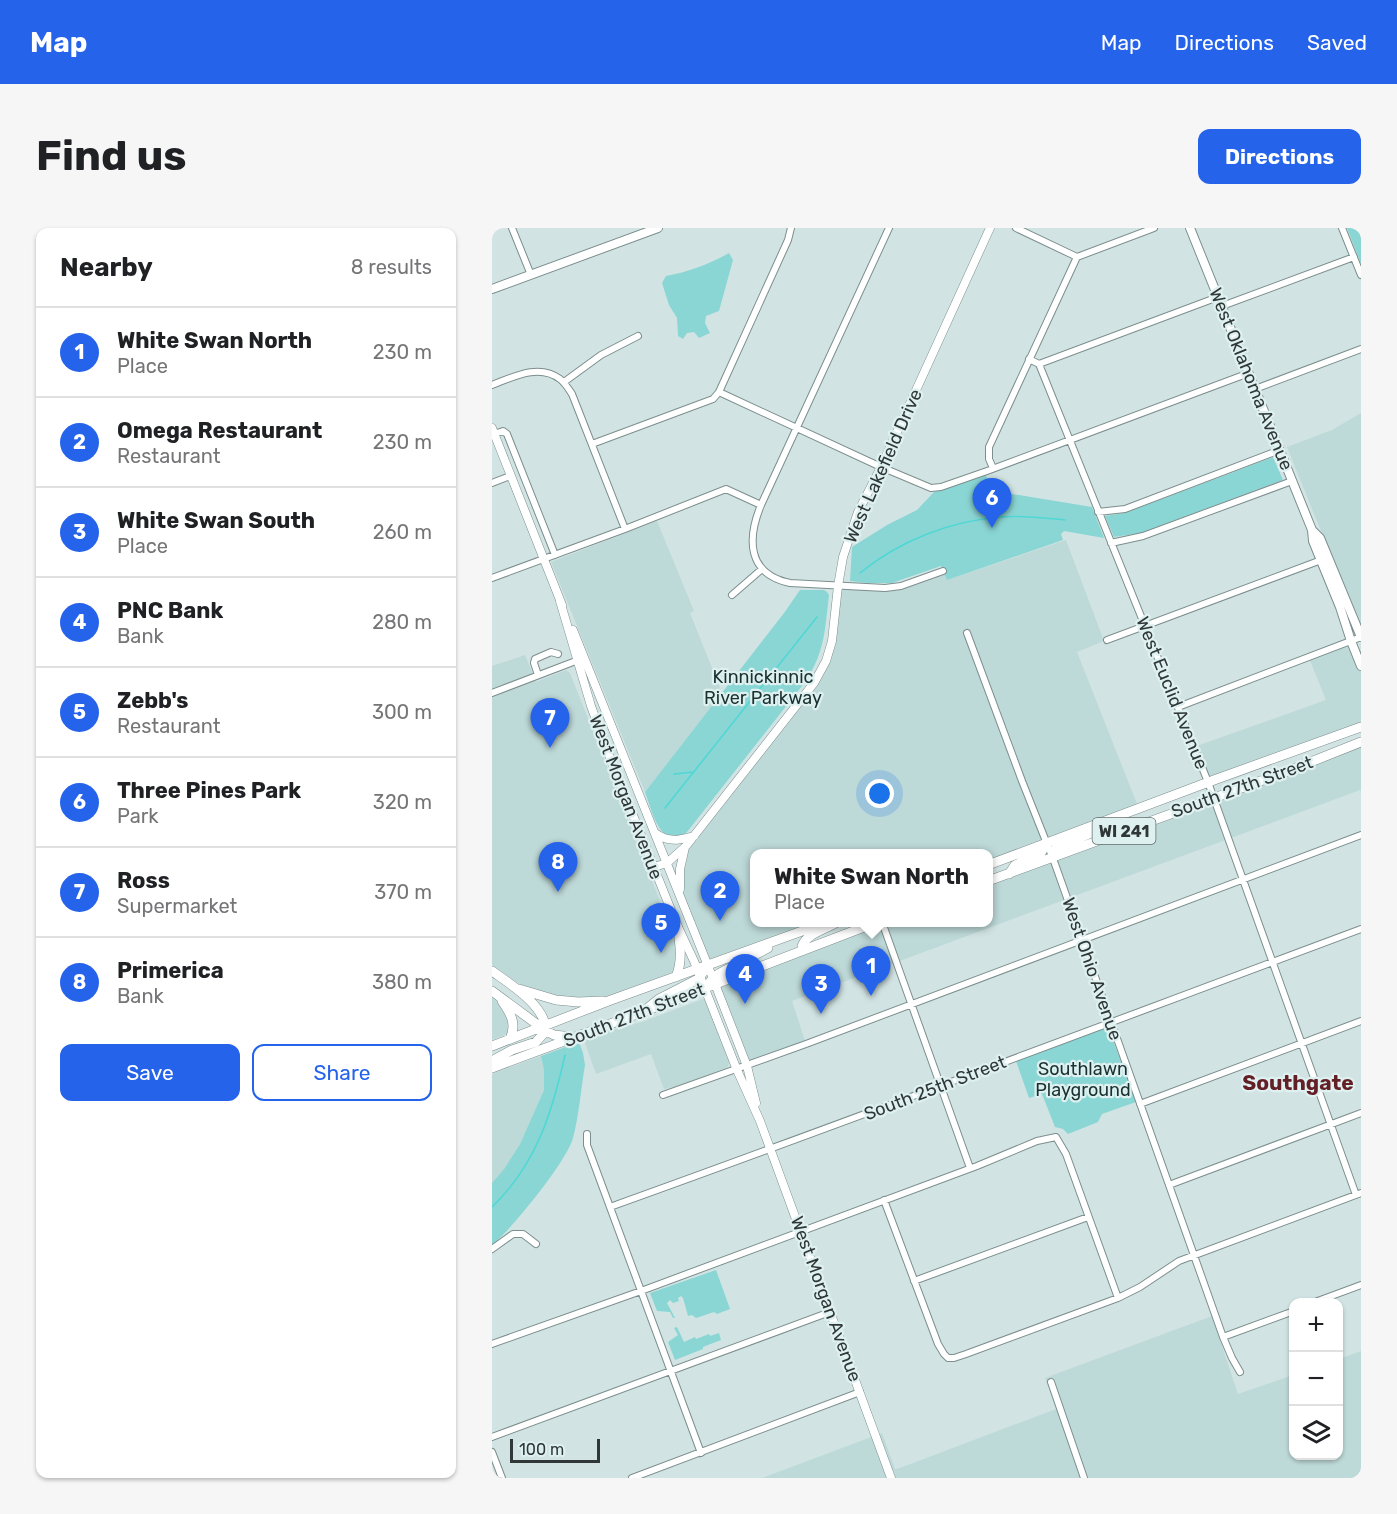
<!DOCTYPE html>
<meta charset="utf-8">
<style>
:root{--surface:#fff;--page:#f6f6f6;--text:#202124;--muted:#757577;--line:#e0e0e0;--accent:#2563eb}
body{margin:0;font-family:Rubik,sans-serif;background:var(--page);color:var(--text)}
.controls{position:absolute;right:18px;bottom:18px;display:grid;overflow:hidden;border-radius:12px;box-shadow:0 2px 4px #0004}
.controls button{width:54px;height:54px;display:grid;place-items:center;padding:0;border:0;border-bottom:2px solid var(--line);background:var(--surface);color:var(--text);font:30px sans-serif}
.scale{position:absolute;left:18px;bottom:15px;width:90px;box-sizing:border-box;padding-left:6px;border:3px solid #303737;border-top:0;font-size:16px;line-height:21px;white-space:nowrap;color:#303737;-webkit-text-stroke:4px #def1f0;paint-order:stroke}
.you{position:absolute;left:388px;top:566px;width:21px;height:21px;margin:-15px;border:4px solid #fff;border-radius:50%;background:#1a73e8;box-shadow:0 0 0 9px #1a73e833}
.badge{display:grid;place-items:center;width:39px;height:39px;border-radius:50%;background:var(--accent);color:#fff;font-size:20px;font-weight:700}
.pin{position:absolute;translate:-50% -50px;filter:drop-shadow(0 2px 3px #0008)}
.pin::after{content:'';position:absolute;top:32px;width:21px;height:18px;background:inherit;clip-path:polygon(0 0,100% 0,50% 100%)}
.popup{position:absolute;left:258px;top:621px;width:243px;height:78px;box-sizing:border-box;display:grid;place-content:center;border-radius:12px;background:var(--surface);filter:drop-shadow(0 2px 4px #0005);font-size:20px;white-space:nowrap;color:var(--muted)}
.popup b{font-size:22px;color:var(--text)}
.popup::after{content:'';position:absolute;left:50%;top:100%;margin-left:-12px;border:12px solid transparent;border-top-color:var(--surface)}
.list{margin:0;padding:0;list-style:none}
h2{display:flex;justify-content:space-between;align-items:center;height:78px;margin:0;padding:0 24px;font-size:26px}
h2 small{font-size:20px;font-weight:400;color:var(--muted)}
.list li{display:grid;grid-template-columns:39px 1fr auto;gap:18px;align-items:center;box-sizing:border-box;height:90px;padding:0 24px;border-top:2px solid var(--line)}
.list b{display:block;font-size:22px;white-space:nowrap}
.list p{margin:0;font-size:20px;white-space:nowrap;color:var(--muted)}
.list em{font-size:20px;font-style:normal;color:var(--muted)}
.actions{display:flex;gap:12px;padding:18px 24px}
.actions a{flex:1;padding:14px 0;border:2px solid var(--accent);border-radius:12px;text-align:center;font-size:21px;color:var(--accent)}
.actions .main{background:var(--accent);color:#fff}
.icon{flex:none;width:33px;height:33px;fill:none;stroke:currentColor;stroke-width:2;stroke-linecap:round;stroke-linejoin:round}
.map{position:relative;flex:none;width:869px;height:1250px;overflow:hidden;border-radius:12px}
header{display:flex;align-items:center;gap:36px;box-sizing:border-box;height:84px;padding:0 30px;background:var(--accent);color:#fff}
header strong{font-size:28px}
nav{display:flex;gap:33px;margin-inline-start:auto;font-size:21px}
.intro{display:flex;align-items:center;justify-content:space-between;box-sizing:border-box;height:144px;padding:0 36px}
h1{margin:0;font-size:42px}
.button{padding:15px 27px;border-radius:12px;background:var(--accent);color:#fff;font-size:21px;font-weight:700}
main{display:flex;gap:36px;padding:0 36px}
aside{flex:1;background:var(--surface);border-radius:12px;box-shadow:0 2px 4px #0004}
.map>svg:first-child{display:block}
.built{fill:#bdd9d8}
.green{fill:#8ad6d4}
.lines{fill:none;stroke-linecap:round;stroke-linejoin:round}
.stream{stroke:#4fd7d5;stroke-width:1.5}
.minor-casing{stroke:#7c8e8d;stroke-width:8}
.tertiary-casing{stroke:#7c8e8d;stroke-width:9}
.secondary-casing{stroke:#7c8e8d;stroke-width:10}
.primary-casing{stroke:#7c8e8d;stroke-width:10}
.minor{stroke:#fff;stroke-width:6}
.tertiary{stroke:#fff;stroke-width:8}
.secondary{stroke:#fff;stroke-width:8}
.primary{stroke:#fff;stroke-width:9}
.labels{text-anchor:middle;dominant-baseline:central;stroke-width:4.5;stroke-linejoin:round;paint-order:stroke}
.shield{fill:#def1f0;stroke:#646f6e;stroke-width:1.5}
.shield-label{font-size:16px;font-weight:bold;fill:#303737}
.street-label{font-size:18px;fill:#303737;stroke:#def1f0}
.park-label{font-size:18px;fill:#1a3131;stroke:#def1f0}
.quarter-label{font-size:21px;font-weight:bold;fill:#641f26;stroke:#def1f0}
</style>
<header>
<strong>Map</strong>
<nav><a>Map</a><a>Directions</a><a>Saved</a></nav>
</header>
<div class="intro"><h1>Find us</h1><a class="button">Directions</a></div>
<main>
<aside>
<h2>Nearby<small>8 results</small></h2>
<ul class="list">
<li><span class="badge">1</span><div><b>White Swan North</b><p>Place</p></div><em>230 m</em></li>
<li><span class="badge">2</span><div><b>Omega Restaurant</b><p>Restaurant</p></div><em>230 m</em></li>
<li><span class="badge">3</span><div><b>White Swan South</b><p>Place</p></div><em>260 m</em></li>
<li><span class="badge">4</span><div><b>PNC Bank</b><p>Bank</p></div><em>280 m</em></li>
<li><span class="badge">5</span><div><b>Zebb's</b><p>Restaurant</p></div><em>300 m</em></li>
<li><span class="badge">6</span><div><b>Three Pines Park</b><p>Park</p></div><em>320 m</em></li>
<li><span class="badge">7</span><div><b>Ross</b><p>Supermarket</p></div><em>370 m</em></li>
<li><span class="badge">8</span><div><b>Primerica</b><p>Bank</p></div><em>380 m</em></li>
</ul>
<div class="actions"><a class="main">Save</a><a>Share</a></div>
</aside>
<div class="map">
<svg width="869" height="1250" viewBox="0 0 869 1250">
<rect width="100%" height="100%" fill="#d1e4e3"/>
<!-- built -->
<path class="built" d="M 869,185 L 869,398 L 848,350 L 795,219 L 840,202 Z
M 165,293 L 202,383 L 198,385 L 230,465 L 153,564 L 59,334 Z
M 574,312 L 612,413 L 585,424 L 647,581 L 496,637 L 496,626 L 262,626 L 262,694 L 335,695 L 216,738 L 189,671 L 190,630 L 334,433 L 346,358 L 393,360 L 451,343 L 455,352 Z
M 859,413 L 869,438 L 869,499 L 716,554 L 702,519 L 834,472 L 817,430 Z
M 33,427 L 44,454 L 74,442 L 78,445 L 183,711 L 185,737 L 181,744 L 122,766 L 110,769 L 97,771 L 62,769 L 33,759 L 23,753 L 0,737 L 0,438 Z
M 869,514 L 869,564 L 868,562 L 300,773 L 314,816 L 255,838 L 223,756 L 385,695 L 496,694 L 496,653 Z
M 0,769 L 11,780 L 16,789 L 17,805 L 0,812 Z
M 211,771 L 214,772 L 237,833 L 236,839 L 190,857 L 172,861 L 159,826 L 104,846 L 92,812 L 118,802 L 150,794 Z
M 49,828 L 52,842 L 52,862 L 28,916 L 12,941 L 0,955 L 0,846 Z
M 720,1088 L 746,1166 L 801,1147 L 802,1228 L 846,1228 L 847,1131 L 869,1123 L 869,1250 L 270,1250 L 390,1205 L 403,1241 L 408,1240 L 564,1181 L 553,1150 Z"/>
<!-- green -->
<path class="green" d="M 855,0 L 869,0 L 869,36 Z
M 237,25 L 241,32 L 227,83 L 214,88 L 213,95 L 218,105 L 207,110 L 202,104 L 195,105 L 191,111 L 186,108 L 185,90 L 177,77 L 170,55 L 174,48 C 196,44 218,36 237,25 Z
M 781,229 L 791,252 L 649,305 L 622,309 L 613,288 L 633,285 Z
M 493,246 L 502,263 L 600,279 L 612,310 L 572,303 L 569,306 L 571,312 L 455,352 L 449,338 L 400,355 L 376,355 L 358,353 L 360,319 L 395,297 L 425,282 L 442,264 Z
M 308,362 L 332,362 L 335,364 L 337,367 C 333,401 333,423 314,453 L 195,604 C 168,624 160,582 153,564 L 292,385 Z
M 616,799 L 644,874 L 610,886 L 606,894 L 576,906 L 571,901 L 563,899 L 550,866 L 537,870 L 524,833 Z
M 87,814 L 91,825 L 93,837 C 89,860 87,888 81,910 C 75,933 19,1002 0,1017 L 0,955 L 12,941 L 28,916 L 52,862 L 52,842 L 49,828 Z
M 224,1042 L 238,1081 L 225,1086 L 222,1084 L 204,1090 L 200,1087 L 196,1088 L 191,1070 L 189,1068 L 186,1070 L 187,1073 L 181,1075 L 178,1072 L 175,1075 L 183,1090 L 181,1090 L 178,1084 L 165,1083 L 158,1065 Z
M 185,1099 L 192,1114 L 203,1109 L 204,1111 L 217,1106 L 218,1108 L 227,1105 L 229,1112 L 211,1119 L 211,1121 L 183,1132 L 176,1114 L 186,1107 L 182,1100 Z"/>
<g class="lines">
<!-- stream -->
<path class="stream" d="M 368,345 C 407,313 458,293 508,289 C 530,287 552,290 573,292
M 182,546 L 202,544
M 173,580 L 325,389
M 0,979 C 44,937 60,885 73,827"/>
<!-- minor casing -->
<g class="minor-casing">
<path id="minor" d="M 20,0 L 39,47
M 397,0 L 269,277 C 255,311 255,346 298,355 L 393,360 L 409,358 L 451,343
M 524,0 L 585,29 L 662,0
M 850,0 L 869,47
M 730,78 L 862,29
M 537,131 L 547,136 L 726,69
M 547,136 L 716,554 L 864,967
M 72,154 L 109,127 L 146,108
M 0,157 C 21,149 47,135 68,151 C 73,155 76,160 80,166 L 133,301
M 763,161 L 869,121
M 227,164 L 389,239 L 439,260 L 449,259 L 495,243 L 757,145
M 2,206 L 11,203 L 15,206 L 63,327
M 100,216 L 221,171 L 227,164 L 296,12 L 299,0
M 501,240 L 497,231 L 497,219 L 585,29
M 0,255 L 18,248
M 606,284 L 633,281 L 788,222
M 619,315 L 651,308 L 800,253
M 0,350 L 133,301 L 234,261 L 269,277
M 240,367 L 270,341
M 475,405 L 530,553 L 563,636 L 731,1109 L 740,1130 L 748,1144
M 615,412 L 832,331
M 46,447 L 42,435 L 43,431 L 59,424 L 66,426
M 0,465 L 89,431
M 686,479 L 869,409
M 390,694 L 478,940
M 171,867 L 314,816 L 869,607
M 648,876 L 869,793
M 95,906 L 95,917 L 209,1225
M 677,957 L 869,885
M 392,972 L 446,1116 L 452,1126 L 456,1130 L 462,1130 L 474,1126 L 626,1070 L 648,1059 L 687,1033 L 869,965
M 118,979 C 369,889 619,794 869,701
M 0,1021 L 21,1006 L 31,1006 L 44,1016
M 422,1053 L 596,989
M 823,1074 L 869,1057
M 731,1109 L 802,1083
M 0,1116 L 149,1063 L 485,938 L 545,913 L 564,909 L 574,926 L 626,1070
M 559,1154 L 592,1250
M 0,1209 L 338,1084
M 0,1224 L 10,1250
M 140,1250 L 368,1164"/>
</g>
<!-- tertiary casing -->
<g class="tertiary-casing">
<path id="tertiary" d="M 0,200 L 70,377
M 68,373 L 99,478 L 118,530 L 185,697 L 202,733 L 245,842 L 268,893 L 399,1250
M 81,402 L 216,738 L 255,838 L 264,875
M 163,605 C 177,615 187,612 202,608
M 162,639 L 175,635 L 194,618 L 322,455 L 334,433 L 340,413 L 346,358 L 351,329 L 366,284 L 389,239 L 498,0
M 188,661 L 188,641 L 193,619"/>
</g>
<!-- secondary casing -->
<g class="secondary-casing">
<path id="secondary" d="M 698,0 L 820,302 L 821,313 L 848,379 L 859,413 L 869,438
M 0,61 L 166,0
M 820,302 L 828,310 L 869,409"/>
</g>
<!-- primary casing -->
<g class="primary-casing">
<path id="primary" d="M 560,629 L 562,622 L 565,620 L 597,606 L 601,602
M 496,637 L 722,552 L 869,499
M 517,646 L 523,637 L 549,625 L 554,616
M 496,653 L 801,541 L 869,514
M 311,722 L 310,718 C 315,705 333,702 345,694
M 0,743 C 18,756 54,778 54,803 L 44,814 L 20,822 L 0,833
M 184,749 C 191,733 188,714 185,697
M 215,758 L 221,750 L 228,745 L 276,720
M 27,761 L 64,772 L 86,774 L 111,773
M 0,763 L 54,803 L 62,807 L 80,809
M 10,773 C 19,786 25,796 18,811
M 157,779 L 167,771 L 206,751 L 216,738
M 0,818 L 119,772 L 335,694
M 0,840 L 169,777 L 385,694"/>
</g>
<!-- minor -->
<use href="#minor" class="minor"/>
<!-- tertiary -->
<use href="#tertiary" class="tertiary"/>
<!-- secondary -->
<use href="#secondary" class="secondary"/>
<!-- primary -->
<use href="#primary" class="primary"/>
</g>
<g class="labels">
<!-- shield labels -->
<rect class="shield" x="600.5" y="590" width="63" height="26" rx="4.5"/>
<g class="shield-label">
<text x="632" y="603">WI 241</text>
</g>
<!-- street labels -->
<g class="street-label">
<text transform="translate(759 151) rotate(68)">West Oklahoma Avenue</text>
<text transform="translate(391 238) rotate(-66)">West Lakefield Drive</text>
<text transform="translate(680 465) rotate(68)">West Euclid Avenue</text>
<text transform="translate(750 559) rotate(-20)">South 27th Street</text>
<text transform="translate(134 569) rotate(69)">West Morgan Avenue</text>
<text transform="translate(600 741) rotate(71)">West Ohio Avenue</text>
<text transform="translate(142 787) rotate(-21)">South 27th Street</text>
<text transform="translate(443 860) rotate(-21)">South 25th Street</text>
<text transform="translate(334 1071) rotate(70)">West Morgan Avenue</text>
</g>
<!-- park labels -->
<g class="park-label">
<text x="271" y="449">Kinnickinnic<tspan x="271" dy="21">River Parkway</tspan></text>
<text x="591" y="841">Southlawn<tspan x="591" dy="21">Playground</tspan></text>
</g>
<!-- quarter labels -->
<g class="quarter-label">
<text x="806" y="854">Southgate</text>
</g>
</g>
</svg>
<div class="controls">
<button>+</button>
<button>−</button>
<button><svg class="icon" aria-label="layers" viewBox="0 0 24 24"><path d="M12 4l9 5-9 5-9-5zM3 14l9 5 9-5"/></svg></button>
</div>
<div class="scale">100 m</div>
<div class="you"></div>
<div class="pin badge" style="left:379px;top:768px">1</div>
<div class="popup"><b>White Swan North</b>Place</div>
<div class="pin badge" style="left:228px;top:693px">2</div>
<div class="pin badge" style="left:329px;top:786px">3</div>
<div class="pin badge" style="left:253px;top:776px">4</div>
<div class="pin badge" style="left:169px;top:725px">5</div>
<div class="pin badge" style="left:500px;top:300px">6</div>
<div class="pin badge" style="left:58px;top:520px">7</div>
<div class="pin badge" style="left:66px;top:664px">8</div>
</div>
</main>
